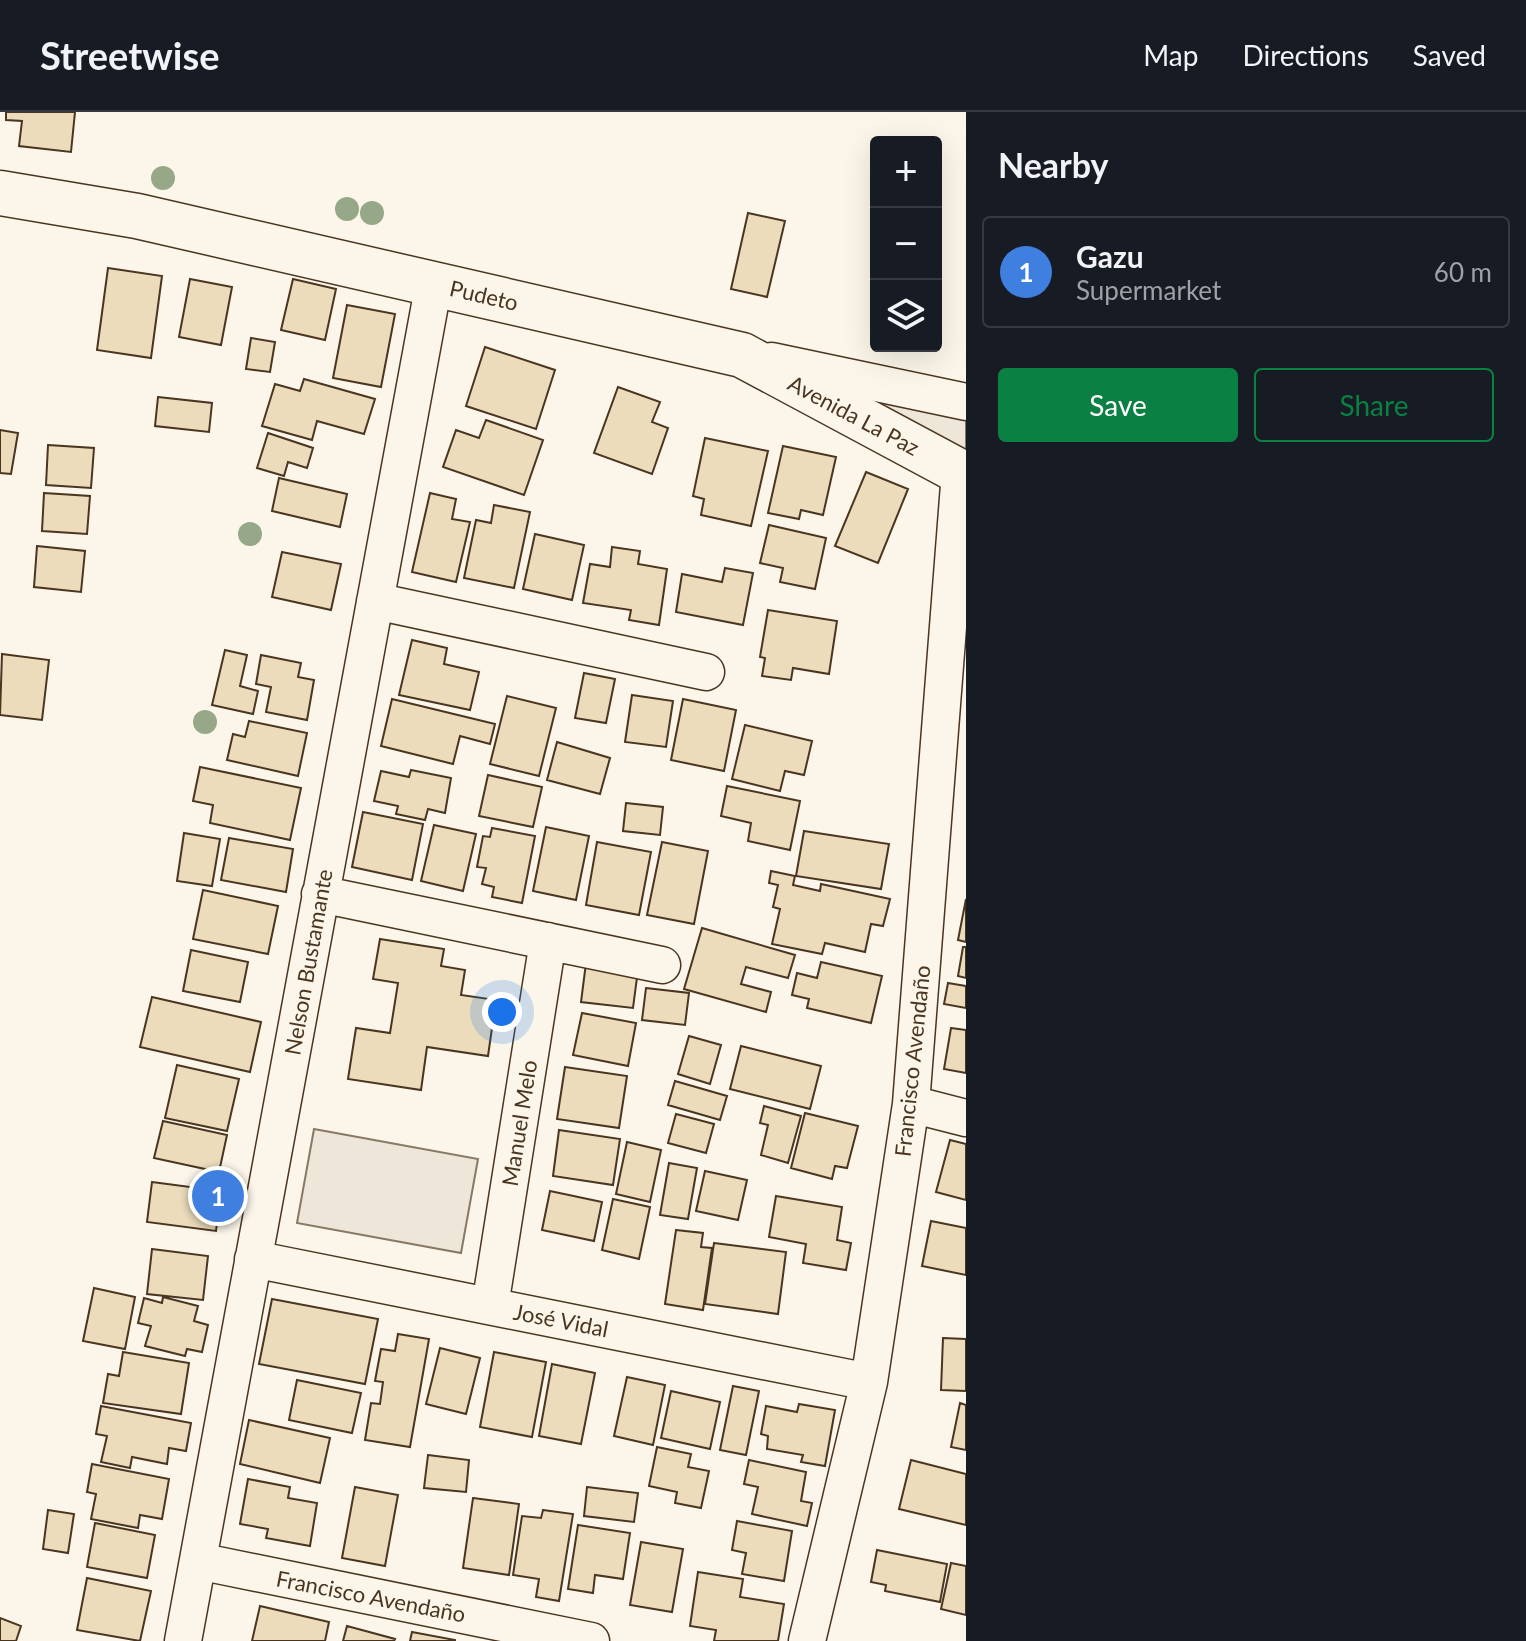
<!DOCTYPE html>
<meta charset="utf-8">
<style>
:root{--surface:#171b24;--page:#242831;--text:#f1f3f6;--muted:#9ea1a6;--line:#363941;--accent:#0b8043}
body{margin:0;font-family:Lato,sans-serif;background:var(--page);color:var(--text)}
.controls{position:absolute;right:24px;top:24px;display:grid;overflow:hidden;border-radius:8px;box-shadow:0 8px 32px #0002}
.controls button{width:72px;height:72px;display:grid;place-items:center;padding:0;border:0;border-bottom:2px solid var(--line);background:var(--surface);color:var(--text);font:40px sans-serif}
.you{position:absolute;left:502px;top:900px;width:28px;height:28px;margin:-20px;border:6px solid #fff;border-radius:50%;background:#1a73e8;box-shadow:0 0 0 12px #1a73e833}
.badge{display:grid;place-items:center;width:52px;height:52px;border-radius:50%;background:var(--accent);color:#fff;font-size:26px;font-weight:700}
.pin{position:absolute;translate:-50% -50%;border:4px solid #fff;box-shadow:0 2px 8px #0006}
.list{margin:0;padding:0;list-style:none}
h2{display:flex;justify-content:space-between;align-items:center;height:104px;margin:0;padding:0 32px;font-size:34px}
h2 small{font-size:26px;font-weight:400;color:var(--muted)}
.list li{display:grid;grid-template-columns:52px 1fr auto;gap:24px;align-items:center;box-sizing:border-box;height:112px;margin:0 16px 16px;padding:0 16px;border:2px solid var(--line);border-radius:8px}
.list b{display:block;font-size:30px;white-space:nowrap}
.list p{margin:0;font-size:26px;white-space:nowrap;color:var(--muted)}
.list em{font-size:26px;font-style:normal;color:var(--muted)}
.actions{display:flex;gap:16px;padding:24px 32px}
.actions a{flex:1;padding:18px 0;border:2px solid var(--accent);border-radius:8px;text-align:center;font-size:28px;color:var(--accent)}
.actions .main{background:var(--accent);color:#fff}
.icon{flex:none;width:44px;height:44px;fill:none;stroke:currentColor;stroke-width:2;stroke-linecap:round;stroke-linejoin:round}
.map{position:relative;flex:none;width:966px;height:1529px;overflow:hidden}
header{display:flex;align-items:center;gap:48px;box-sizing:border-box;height:112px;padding:0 40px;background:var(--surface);border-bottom:2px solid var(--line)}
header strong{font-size:38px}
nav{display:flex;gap:44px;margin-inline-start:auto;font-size:28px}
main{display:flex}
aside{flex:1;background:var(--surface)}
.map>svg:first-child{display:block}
.green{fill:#ede6d9;stroke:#887966;stroke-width:2}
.building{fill:#ecdcbc;stroke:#4a3520;stroke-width:2}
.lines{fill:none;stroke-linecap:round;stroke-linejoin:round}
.minor-casing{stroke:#4a3520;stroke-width:39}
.tertiary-casing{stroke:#4a3520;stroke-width:47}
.minor{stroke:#fbf6e9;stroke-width:36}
.tertiary{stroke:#fbf6e9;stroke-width:44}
.tree{fill:#96a887}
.labels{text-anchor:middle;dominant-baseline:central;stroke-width:6;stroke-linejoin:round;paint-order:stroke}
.street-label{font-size:22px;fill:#4a3520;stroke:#fbf6e9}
</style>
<header>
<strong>Streetwise</strong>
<nav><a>Map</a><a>Directions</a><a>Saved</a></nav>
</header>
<main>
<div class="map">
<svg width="966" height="1529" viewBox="0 0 966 1529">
<rect width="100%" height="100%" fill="#fbf6e9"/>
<!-- green -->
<path class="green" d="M 805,266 L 966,299 L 966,354 Z
M 314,1017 L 478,1047 L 461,1141 L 297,1111 Z"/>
<!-- building -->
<path class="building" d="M 6,0 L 75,0 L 71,40 L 19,34 L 22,9 L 6,8 Z
M 748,101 L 785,109 L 767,185 L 731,177 Z
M 108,156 L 162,164 L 151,246 L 97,238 Z
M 190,167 L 232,175 L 221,233 L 179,225 Z
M 293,167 L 336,177 L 325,228 L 281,218 Z
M 347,193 L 395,202 L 381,275 L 333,266 Z
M 251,226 L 275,230 L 270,260 L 246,257 Z
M 485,235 L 555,258 L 536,317 L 466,294 Z
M 304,267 L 375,287 L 364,322 L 317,309 L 312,328 L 262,314 L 275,272 L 300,279 Z
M 618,275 L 660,290 L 652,310 L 668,316 L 652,362 L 594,341 Z
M 158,285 L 212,291 L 209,320 L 155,314 Z
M 486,308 L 543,328 L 524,383 L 443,355 L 456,318 L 479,326 Z
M 0,318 L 18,321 L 11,362 L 0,361 Z
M 268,321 L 313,336 L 307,356 L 288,350 L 284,364 L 257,356 Z
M 705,326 L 768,339 L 751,414 L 701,403 L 704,387 L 693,384 Z
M 48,333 L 94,336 L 91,376 L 46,373 Z
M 783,334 L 836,345 L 823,403 L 801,398 L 799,407 L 768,401 Z
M 866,360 L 908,377 L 878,451 L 835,434 Z
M 279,366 L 347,382 L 340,415 L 272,399 Z
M 44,381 L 90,384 L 87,422 L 42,419 Z
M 430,381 L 456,387 L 452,407 L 470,410 L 456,470 L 412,460 Z
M 494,393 L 530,400 L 514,476 L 464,466 L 476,408 L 491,411 Z
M 769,413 L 826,426 L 815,477 L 780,470 L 783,456 L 760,451 Z
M 535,422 L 584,433 L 572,488 L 523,477 Z
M 37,434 L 85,439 L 81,480 L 34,475 Z
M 612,435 L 640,439 L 638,452 L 667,457 L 659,513 L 629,508 L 631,498 L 583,491 L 590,452 L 610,455 Z
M 282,440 L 341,452 L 331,498 L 272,485 Z
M 725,456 L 753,461 L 743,513 L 676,500 L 682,462 L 722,470 Z
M 768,498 L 837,509 L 829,562 L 793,556 L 791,568 L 762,564 L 765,546 L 760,545 Z
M 412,528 L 447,536 L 444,552 L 479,560 L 470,598 L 399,583 Z
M 225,538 L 247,543 L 240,574 L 258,579 L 253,602 L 212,593 Z
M 2,542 L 49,548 L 42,608 L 0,603 Z
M 261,543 L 301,551 L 298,565 L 314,568 L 307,608 L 266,600 L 271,575 L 256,572 Z
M 584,561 L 615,567 L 606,611 L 575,606 Z
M 632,583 L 673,589 L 666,635 L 625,630 Z
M 507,584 L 556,596 L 539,664 L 490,652 Z
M 392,587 L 495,612 L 490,632 L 460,624 L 453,652 L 381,634 Z
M 683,587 L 736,598 L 724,659 L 671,648 Z
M 249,609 L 307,621 L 298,664 L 227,648 L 233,622 L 245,625 Z
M 745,613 L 812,629 L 804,663 L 785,659 L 780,679 L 732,667 Z
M 557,630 L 610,646 L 600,682 L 547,668 Z
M 200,655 L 301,676 L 290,728 L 210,711 L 213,693 L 193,689 Z
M 411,658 L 451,666 L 445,701 L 428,697 L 425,708 L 396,702 L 398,694 L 374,689 L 381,659 L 409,665 Z
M 488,663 L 542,675 L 533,715 L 479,704 Z
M 727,674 L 800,689 L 790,738 L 748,729 L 751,711 L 721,704 Z
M 626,691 L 663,695 L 660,723 L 623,719 Z
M 363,700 L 423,712 L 412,768 L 352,755 Z
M 434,713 L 476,722 L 463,779 L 421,769 Z
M 546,715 L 589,724 L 576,788 L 533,779 Z
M 492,716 L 535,724 L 522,791 L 492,785 L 494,775 L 482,772 L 486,756 L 477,755 L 483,724 L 490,725 Z
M 804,719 L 889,732 L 881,777 L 796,764 Z
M 184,721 L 220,727 L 212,774 L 177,769 Z
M 229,726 L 293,737 L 286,780 L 221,768 Z
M 597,730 L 651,740 L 639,803 L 586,793 Z
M 662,730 L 708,739 L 694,812 L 647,803 Z
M 771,759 L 795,764 L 793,773 L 820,779 L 821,772 L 890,787 L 883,814 L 871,812 L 865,840 L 825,831 L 822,842 L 772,832 L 780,797 L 773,795 L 778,773 L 769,771 Z
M 203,778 L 278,794 L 268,842 L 193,827 Z
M 966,787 L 966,830 L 958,828 Z
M 702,816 L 795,843 L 788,866 L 746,855 L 741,872 L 771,880 L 766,900 L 684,877 Z
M 380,827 L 444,837 L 441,854 L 465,858 L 461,883 L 496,888 L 488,944 L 427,935 L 421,978 L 348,967 L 356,916 L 390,921 L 398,871 L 373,867 Z
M 963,835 L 966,835 L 966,866 L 958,864 Z
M 191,838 L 248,850 L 240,890 L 183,879 Z
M 821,850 L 882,864 L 871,911 L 807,896 L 809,887 L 792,883 L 797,861 L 817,866 Z
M 586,851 L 638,858 L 633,896 L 581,890 Z
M 948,871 L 966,874 L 966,896 L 944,892 Z
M 646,876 L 689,881 L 685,913 L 642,908 Z
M 152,885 L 261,910 L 250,960 L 140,935 Z
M 582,901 L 636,911 L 628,954 L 573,943 Z
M 951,916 L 966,918 L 966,961 L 944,957 Z
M 689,924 L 721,933 L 710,972 L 678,962 Z
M 741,934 L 821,954 L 810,997 L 730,977 Z
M 177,953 L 239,967 L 227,1019 L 165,1006 Z
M 565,955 L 627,964 L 619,1016 L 557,1007 Z
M 675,969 L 727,984 L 720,1008 L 668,993 Z
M 764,994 L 801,1004 L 788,1051 L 761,1043 L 768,1013 L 760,1011 Z
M 805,1001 L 858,1014 L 847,1056 L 835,1054 L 832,1067 L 791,1056 Z
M 676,1002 L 714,1012 L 706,1041 L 668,1031 Z
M 163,1009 L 227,1023 L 219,1060 L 154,1046 Z
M 559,1018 L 620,1027 L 613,1073 L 553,1064 Z
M 950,1028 L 966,1032 L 966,1088 L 936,1080 Z
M 627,1030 L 661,1038 L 650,1090 L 616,1082 Z
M 669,1051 L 697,1056 L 688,1107 L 660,1103 Z
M 705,1059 L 747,1068 L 738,1108 L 696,1099 Z
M 152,1070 L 221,1079 L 216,1119 L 147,1110 Z
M 550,1079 L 602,1090 L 594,1129 L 542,1118 Z
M 776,1084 L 842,1095 L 837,1128 L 851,1131 L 846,1158 L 803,1151 L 806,1132 L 769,1125 Z
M 613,1087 L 650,1095 L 639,1147 L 602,1138 Z
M 931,1109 L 966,1116 L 966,1163 L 922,1154 Z
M 676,1118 L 703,1121 L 701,1135 L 712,1136 L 703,1198 L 665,1192 Z
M 714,1131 L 786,1140 L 778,1202 L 705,1192 Z
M 152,1137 L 208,1144 L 203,1188 L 147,1182 Z
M 94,1176 L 135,1185 L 125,1237 L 83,1229 Z
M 163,1185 L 198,1194 L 194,1209 L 208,1213 L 202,1240 L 187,1237 L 185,1244 L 145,1234 L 151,1214 L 138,1211 L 144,1186 L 162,1191 Z
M 272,1187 L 378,1207 L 365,1272 L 259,1252 Z
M 398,1222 L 429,1227 L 410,1335 L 365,1328 L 371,1291 L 380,1292 L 383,1270 L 375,1269 L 381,1237 L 395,1239 Z
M 943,1226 L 966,1227 L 966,1279 L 941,1278 Z
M 440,1236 L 480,1246 L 466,1302 L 426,1292 Z
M 123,1240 L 189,1251 L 181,1302 L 103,1291 L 108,1262 L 119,1264 Z
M 494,1240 L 546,1250 L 532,1325 L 480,1315 Z
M 552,1252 L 595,1261 L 581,1332 L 539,1324 Z
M 627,1265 L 665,1273 L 653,1333 L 614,1324 Z
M 297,1268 L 361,1281 L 352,1321 L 289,1308 Z
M 733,1274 L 759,1279 L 746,1343 L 720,1338 Z
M 671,1279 L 720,1290 L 710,1337 L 661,1326 Z
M 960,1291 L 966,1293 L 966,1338 L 951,1335 Z
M 799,1292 L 835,1298 L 825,1354 L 801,1350 L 803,1343 L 767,1337 L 768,1324 L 761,1322 L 766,1294 L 797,1300 Z
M 101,1294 L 191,1311 L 186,1339 L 169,1336 L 167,1352 L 132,1345 L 130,1356 L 101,1350 L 107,1324 L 96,1322 Z
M 249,1308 L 330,1326 L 320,1371 L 240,1352 Z
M 657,1335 L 691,1342 L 688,1355 L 709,1359 L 701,1396 L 675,1391 L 677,1380 L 649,1374 Z
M 428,1343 L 469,1348 L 466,1380 L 424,1376 Z
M 749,1348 L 806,1360 L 801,1389 L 812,1391 L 807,1414 L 752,1402 L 758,1375 L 744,1372 Z
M 911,1348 L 966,1362 L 966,1413 L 899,1397 Z
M 92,1352 L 169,1367 L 162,1407 L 140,1403 L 138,1416 L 91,1407 L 96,1382 L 87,1380 Z
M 248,1367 L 290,1375 L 288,1386 L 317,1391 L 310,1434 L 266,1426 L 268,1417 L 240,1412 Z
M 355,1375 L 398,1383 L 385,1454 L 342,1446 Z
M 587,1375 L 638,1381 L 634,1410 L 584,1404 Z
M 473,1386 L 519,1392 L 509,1463 L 463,1456 Z
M 48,1398 L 74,1402 L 68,1441 L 43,1437 Z
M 543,1398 L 573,1402 L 559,1489 L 536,1485 L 539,1467 L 513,1463 L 522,1404 L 541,1406 Z
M 737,1409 L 792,1419 L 784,1469 L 742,1462 L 746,1441 L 732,1438 Z
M 95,1411 L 155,1423 L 147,1466 L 87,1455 Z
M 578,1413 L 630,1421 L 623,1467 L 595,1463 L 593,1481 L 568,1477 Z
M 641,1430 L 683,1437 L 672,1500 L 630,1493 Z
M 877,1438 L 947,1452 L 940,1490 L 885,1479 L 886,1473 L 871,1470 Z
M 951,1451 L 966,1454 L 966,1503 L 941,1497 Z
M 698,1460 L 743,1467 L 740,1485 L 784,1492 L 778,1529 L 714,1529 L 716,1518 L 690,1514 Z
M 87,1466 L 151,1479 L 140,1529 L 77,1518 Z
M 260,1494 L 329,1510 L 325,1529 L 252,1529 Z
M 0,1506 L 21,1514 L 16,1529 L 0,1529 Z
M 347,1514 L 395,1527 L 394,1529 L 343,1529 Z
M 412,1520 L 455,1528 L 455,1529 L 410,1529 Z"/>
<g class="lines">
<!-- minor casing -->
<g class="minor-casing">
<path id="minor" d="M 772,249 L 966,290
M 375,489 L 706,560
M 320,782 L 662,853
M 911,992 L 966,1006
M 253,1147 L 869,1270
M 490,1194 L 548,829
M 198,1449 L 591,1529
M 183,1529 L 434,171
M 807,1529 L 869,1270 L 911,992 L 960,360"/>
</g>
<!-- tertiary casing -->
<g class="tertiary-casing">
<path id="tertiary" d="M 0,81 L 137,104 L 742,243 L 966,363"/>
</g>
<!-- minor -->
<use href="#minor" class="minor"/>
<!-- tertiary -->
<use href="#tertiary" class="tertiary"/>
</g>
<!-- trees -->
<g class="tree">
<circle cx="163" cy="66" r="12"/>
<circle cx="347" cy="97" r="12"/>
<circle cx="372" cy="101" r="12"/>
<circle cx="250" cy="422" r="12"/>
<circle cx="205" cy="610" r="12"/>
</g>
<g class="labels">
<!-- street labels -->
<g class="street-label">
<text transform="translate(484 183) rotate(13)">Pudeto</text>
<text transform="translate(854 303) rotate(28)">Avenida La Paz</text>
<text transform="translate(308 850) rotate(-80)">Nelson Bustamante</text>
<text transform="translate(912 949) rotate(-84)">Francisco Avendaño</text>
<text transform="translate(519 1011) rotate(-81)">Manuel Melo</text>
<text transform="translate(561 1208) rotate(11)">José Vidal</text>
<text transform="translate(371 1484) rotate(11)">Francisco Avendaño</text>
</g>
</g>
</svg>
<div class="controls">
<button>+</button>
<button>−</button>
<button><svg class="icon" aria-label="layers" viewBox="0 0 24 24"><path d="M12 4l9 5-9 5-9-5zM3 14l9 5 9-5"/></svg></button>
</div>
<div class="you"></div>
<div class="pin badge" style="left:218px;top:1084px;background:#3f7fe0">1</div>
</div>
<aside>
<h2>Nearby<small></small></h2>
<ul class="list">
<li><span class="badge" style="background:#3f7fe0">1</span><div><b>Gazu</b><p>Supermarket</p></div><em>60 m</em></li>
</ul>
<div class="actions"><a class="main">Save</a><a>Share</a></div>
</aside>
</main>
